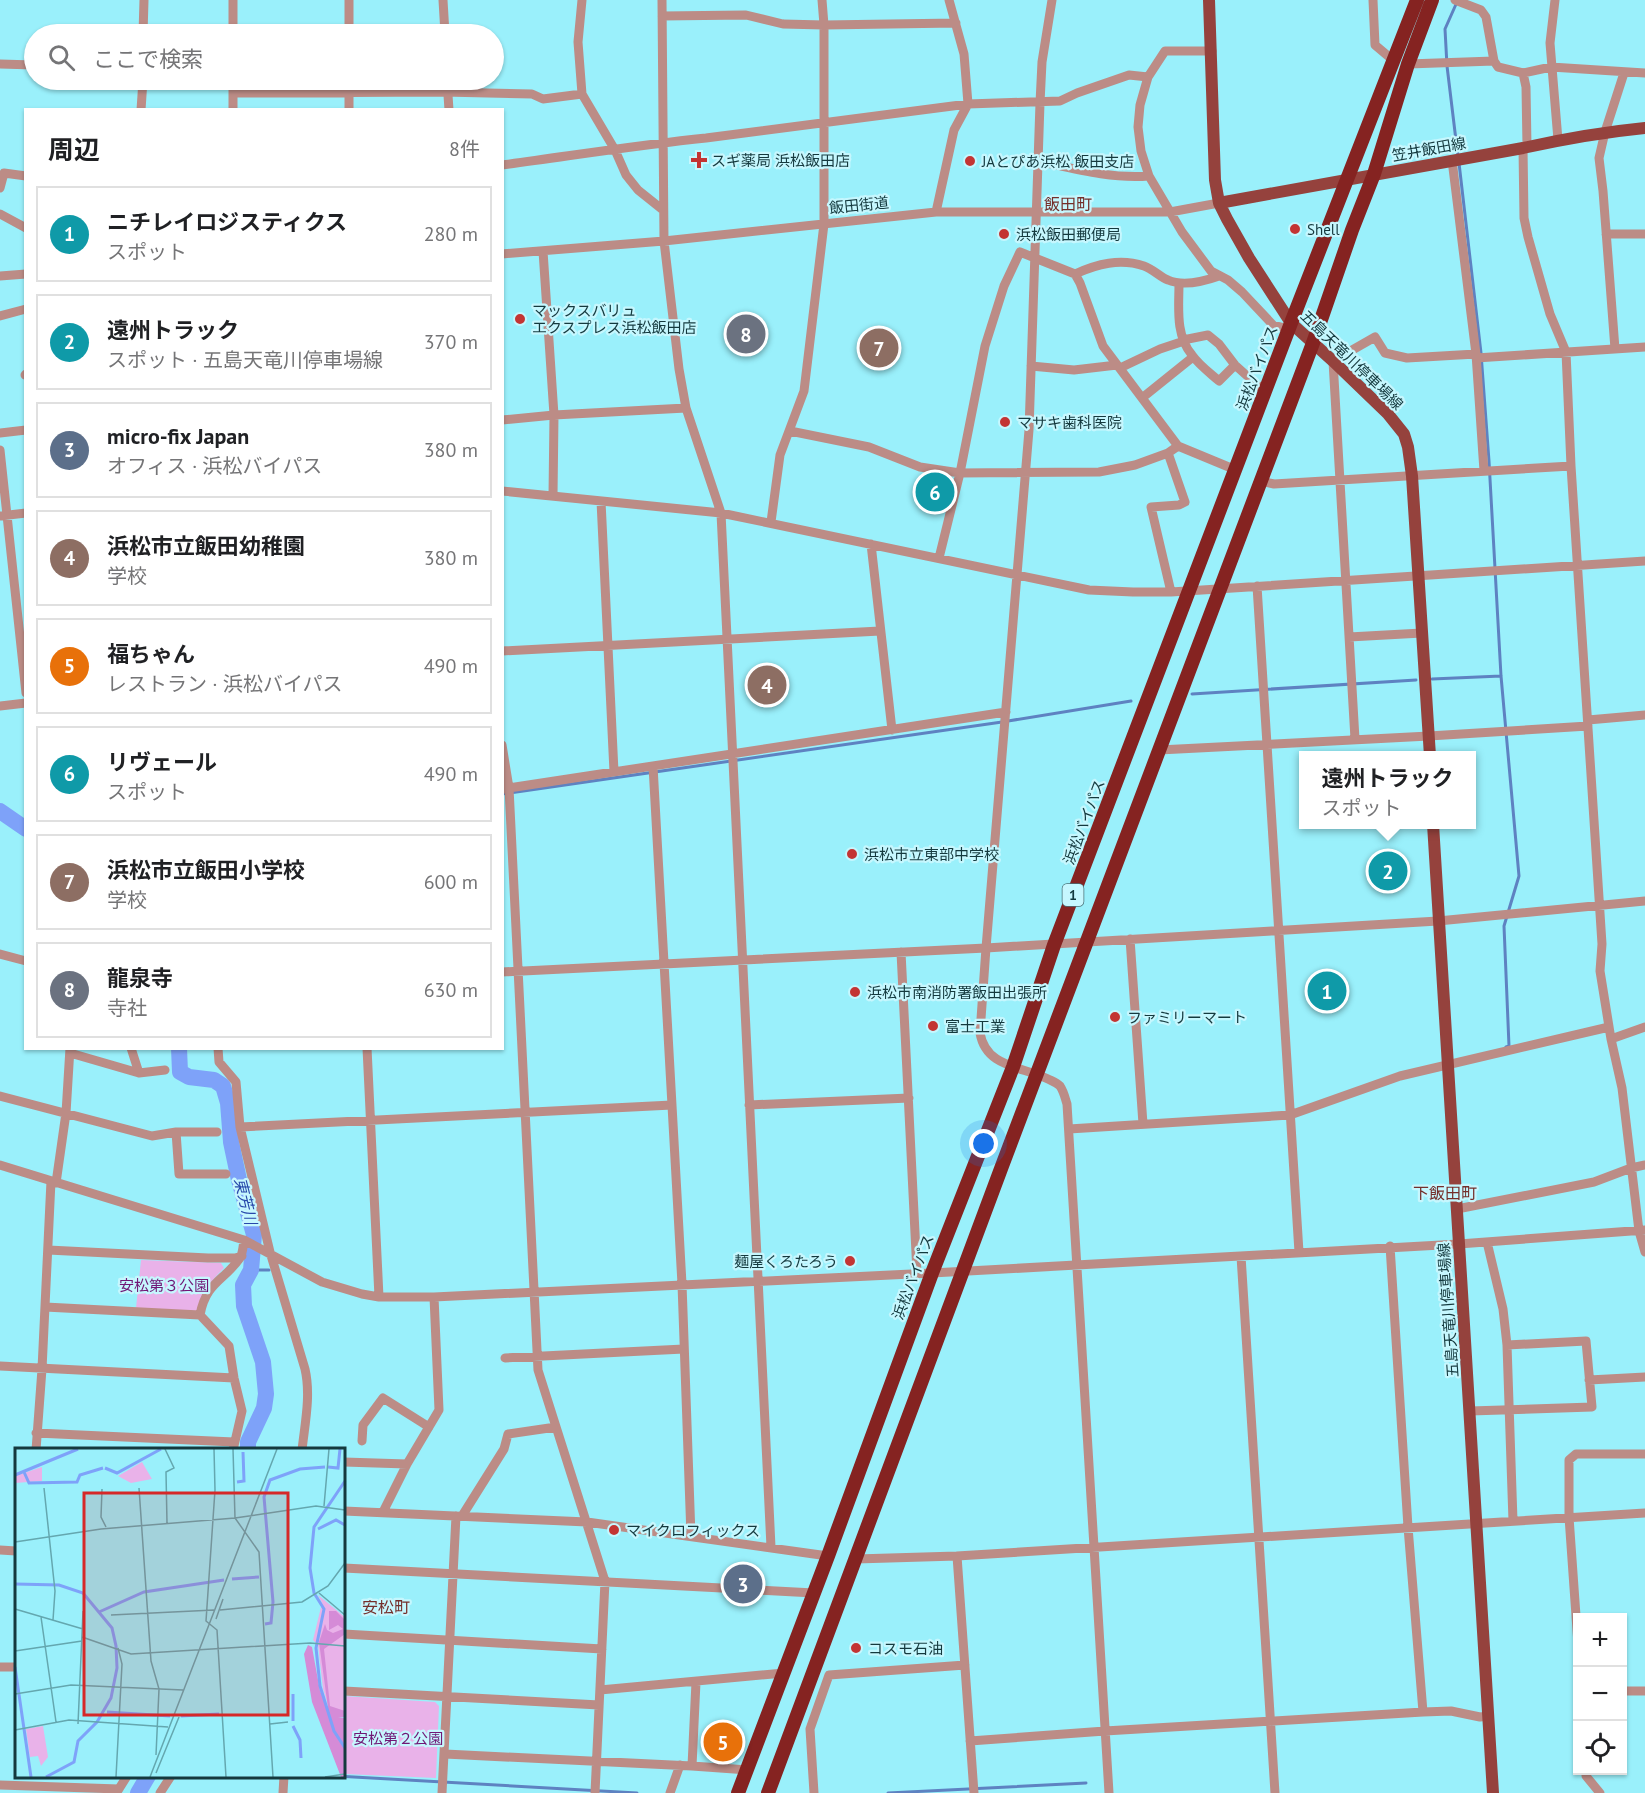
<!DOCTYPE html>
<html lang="ja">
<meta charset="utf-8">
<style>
:root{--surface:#fff;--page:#f2f2f2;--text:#202124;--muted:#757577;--line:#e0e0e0;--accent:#db2777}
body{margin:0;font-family:"PT Sans","Noto Sans JP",sans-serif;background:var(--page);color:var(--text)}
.controls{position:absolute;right:18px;bottom:18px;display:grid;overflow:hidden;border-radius:0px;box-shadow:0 2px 4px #0004}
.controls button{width:54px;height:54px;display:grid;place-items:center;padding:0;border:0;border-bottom:2px solid var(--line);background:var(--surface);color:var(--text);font:30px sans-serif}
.you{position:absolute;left:984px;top:1144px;width:21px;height:21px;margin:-15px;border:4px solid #fff;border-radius:50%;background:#1a73e8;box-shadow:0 0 0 9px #1a73e833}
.badge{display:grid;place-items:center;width:39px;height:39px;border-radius:50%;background:var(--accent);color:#fff;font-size:20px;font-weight:700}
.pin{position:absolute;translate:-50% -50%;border:3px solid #fff;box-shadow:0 2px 6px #0006}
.popup{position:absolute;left:1299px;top:751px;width:177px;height:78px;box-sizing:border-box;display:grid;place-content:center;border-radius:0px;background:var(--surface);filter:drop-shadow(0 2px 4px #0005);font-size:20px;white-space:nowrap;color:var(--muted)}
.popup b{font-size:22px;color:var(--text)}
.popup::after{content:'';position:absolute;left:50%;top:100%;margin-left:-12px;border:12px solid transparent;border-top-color:var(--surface)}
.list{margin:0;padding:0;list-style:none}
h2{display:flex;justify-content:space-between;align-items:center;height:78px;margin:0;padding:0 24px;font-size:26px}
h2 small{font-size:20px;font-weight:400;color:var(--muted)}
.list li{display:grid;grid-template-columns:39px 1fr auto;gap:18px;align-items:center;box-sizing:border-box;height:96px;margin:0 12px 12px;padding:0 12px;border:2px solid var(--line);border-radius:0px}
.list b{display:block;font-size:22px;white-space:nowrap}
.list p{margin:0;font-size:20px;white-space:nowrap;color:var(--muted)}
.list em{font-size:20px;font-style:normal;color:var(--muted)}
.icon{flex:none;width:33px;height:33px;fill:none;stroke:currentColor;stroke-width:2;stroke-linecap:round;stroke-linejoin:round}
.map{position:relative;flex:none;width:1645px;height:1793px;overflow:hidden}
.search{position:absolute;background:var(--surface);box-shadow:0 2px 4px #0004;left:24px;top:24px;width:480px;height:66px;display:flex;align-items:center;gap:15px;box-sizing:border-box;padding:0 21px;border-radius:33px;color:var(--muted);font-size:22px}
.panel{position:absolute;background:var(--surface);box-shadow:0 2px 4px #0004;left:24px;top:108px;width:480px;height:942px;border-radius:0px}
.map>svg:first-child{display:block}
.green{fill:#e9b2e9}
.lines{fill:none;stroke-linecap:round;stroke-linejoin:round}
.stream{stroke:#5e82c1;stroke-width:3}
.river{stroke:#7ea2f9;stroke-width:16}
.minor{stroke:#bc8c86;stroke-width:9}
.major{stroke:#95423d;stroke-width:12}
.highway{stroke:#852321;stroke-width:14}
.poi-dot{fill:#c33433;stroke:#c6f7fe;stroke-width:2}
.labels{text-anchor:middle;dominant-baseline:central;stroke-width:4.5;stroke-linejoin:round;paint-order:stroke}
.shield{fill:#c6f7fe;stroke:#497278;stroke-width:1.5}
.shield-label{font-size:14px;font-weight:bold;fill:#14393e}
.street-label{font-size:15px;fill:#14393e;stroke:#c6f7fe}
.poi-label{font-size:15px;fill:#14393e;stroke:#c6f7fe;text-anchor:start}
.park-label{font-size:15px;fill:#701775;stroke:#c6f7fe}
.neighbourhood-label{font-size:16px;fill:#742e2a;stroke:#c6f7fe}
.water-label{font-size:16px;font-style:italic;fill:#2748aa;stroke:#c6f7fe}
.inset-river{fill:none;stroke:#7ea2f9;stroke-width:3}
.inset-road{fill:none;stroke:#64a7af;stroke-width:1.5}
.view{fill:#d62828;fill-opacity:0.15;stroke:#d62828;stroke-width:3}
.inset-edge{fill:none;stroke:#14393e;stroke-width:3}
</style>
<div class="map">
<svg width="1645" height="1793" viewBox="0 0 1645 1793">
<rect width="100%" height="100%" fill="#9af0fb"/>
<!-- green -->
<path class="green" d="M 141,1260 L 221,1263 L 224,1268 C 210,1282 201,1293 197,1312 L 136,1308 Z
M 344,1696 L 435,1702 L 439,1706 L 436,1778 L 344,1774 Z"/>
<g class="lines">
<!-- stream -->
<path class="stream" d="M 1457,2 L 1445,29 L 1447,66 L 1458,157
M 1459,163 L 1481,353 L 1489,461 L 1501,676 L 1519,876 L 1504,926 L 1509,1046 L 1506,1047
M 1432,679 L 1501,676
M 1192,694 L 1416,680
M 1008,721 L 1131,701
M 502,794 L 1002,722
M 251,1270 L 269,1270
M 336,1776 L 637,1793
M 888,1793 L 1086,1783"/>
<!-- river -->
<path class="river" d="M 0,811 L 26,829
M 179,1048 L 180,1072 L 189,1077 L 214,1080 L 223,1086 L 228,1103 L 231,1142 L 239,1180 L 254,1235 L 251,1270 L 243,1285 L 244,1306 L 263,1362 L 266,1394 L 264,1408 L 248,1442 L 248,1450
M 138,1793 L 148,1776"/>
<!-- minor -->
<path class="minor" d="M 349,0 L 349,34
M 443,0 L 445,34
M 582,0 L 578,42 L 582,94 L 615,150 L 626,175 L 638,190 L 663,210
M 662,0 L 664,241 L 679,369 L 686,408 L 721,513 L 771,1547
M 1052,0 L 1042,62 L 1040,103 L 1029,430 L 986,948 L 980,1033 C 986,1068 1022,1066 1048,1079 C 1052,1081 1057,1083 1060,1086 C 1064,1092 1065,1098 1067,1104 L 1109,1793
M 1373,0 L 1375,45 L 1394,61
M 1455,0 L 1481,10 L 1486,17 L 1494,61
M 1555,0 L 1550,43 L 1558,140
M 662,16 L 746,15 L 783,24 L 824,25 L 956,23
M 143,34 L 144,0
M 233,34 L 233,0
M 1212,51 L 1165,51 L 1148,77 L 1140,105 L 1138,127 L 1141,151 L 1149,176 L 1182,232 L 1211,271 L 1228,280 L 1242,292 L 1273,325 L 1289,329
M 0,64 L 34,65
M 1408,64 L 1494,61 L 1498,67 L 1523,73 L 1551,67 L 1645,73
M 1523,73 L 1526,87 L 1527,147
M 349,80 L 349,110
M 447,80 L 449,110
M 233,93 L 443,92 L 532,94 L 543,99 L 582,94
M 141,110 L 143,80
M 233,110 L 233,80
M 1523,148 L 1524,218 L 1528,237 L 1550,314 L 1566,352 L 1571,466 L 1602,944 L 1600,971 L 1611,1039 L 1622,1088 L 1639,1231 L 1645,1252
M 1452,160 L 1476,354 L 1484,471
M 1038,161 C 1075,169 1111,179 1149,176
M 502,165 C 570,156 638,145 706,138 L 968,104 L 1060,101 L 1077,93 L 1129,75 L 1148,77
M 0,188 L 4,173 L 26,176
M 936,212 L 954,130 L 968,104 L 964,54 L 949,0
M 0,214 L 26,228
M 1606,234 L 1645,234
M 543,251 L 554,415 L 553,496
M 502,254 L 664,241 L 936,212 L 1170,212 L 1219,203
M 1075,274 C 1097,264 1120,258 1144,266 C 1153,269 1160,277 1168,280 C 1184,287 1205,281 1219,276
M 0,276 L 26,274
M 1179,283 C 1179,307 1175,335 1192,355 C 1199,365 1210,373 1219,381 L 1235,365
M 0,316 L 26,309
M 1183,340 L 1208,335 L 1219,344 L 1235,365 L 1265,392
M 1615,349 L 1603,191 L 1599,158 L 1605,132 L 1624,73
M 1476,358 L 1645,347
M 1031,366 L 1074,370 L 1117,365
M 1120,368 L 1160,349 L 1184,341
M 25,375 L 26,374
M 1142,398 L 1193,357
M 502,420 L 554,415 L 686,408
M 790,431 L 869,447 L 920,467 L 960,473 L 1099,472 L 1135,465 L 1168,453 L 1178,446
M 0,433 L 26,430
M 0,450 L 26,693
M 1168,453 L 1185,502 L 1179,505 L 1151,507 L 1171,592
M 1261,481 L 1274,484 L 1571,466
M 502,491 L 721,513 L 1089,590 L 1133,592 L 1171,592 L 1645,561
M 601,501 L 614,772
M 0,516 L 26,513
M 771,522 L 780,455 L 804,391 L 824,224 L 824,25 L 822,0
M 871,544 L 892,730
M 939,558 L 960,473 L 985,346 L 1004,286 L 1020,252 L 1075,274 L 1080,283 L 1103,346 L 1178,446 L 1236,470
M 1257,586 L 1299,1252
M 1349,637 L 1422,633
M 502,651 L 880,631
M 0,706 L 26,703
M 1588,720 L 1645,715
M 1355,739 L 1333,361 L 1375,337 L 1385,353 L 1407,358 L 1476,354
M 502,745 L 509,788 L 538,1370 L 605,1581 L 595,1793
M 1159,750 L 1429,736 L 1588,726
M 653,766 L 682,1284 L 691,1536
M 502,789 L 1006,712
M 1130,939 L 1143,1124
M 901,952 L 917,1273
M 0,954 L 26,961
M 502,972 L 986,948 L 1438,921 L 1645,901
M 1611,1039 L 1645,1027
M 131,1048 L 139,1073
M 218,1048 L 219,1062 L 236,1082 L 240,1127 L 270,1252 L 305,1369 C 311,1395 305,1423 302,1450
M 367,1048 L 379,1297
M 70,1053 L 139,1073 L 165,1070
M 0,1096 L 152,1136 L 176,1132 L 217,1132
M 749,1105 L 909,1098
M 240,1127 L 672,1105
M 1069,1129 L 1290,1115 L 1400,1076 L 1609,1027
M 176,1132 L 179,1174 L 226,1174
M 0,1165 L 244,1240 L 322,1282 L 362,1294 L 379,1297 L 434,1297 L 932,1273 L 1459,1244 L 1645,1230
M 56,1183 L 66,1113 L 70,1048
M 1457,1209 L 1594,1182 L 1631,1168 L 1645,1165
M 1487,1242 L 1503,1309 L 1507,1345 L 1513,1521
M 1390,1246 L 1408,1527 L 1423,1712
M 48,1250 L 208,1258 L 235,1258 L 242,1256
M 1241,1256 L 1275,1793
M 45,1307 L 200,1315 L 229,1346 L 234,1378 L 242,1411 L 233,1450
M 200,1315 C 206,1282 224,1281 240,1258 C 243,1253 243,1246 244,1240
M 505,1358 L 684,1349
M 0,1366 L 234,1378
M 1589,1380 L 1645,1377
M 1470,1411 L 1592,1407 L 1586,1341 L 1507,1345
M 36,1433 L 234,1442
M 362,1441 L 363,1425 L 383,1398 L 429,1427
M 36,1450 L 42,1369 L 51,1181
M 344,1462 L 407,1464
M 344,1511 L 587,1522 L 828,1556
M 383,1512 L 407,1464 L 439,1410 L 434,1297
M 462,1516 L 504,1449 L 508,1434 L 556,1427
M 0,1550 L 16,1551
M 957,1556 L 974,1793
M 856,1559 L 957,1556 L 1645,1513
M 344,1568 L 814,1593
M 344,1634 L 602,1649
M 1578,1644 L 1569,1517 L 1569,1460 L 1576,1454 L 1645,1454
M 0,1667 L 16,1667
M 600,1690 L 784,1673
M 344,1691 L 599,1705
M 1622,1691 L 1645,1691
M 970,1741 L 1105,1731 L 1423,1712 L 1451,1711 L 1480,1717 L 1489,1716
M 445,1754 L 692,1766 L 748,1770
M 692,1766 L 696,1682
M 1586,1770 L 1586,1776 L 1600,1793
M 0,1785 L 119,1789
M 117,1792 L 127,1776
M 160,1793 L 171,1776
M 283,1793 L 284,1776
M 442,1793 L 456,1516
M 670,1793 L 680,1765
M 814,1793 L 810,1729 L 829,1675 L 965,1665"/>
<!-- major -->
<path class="major" d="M 1209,0 L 1215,180 L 1219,203 L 1227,219 L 1249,258 L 1291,323 L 1333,361 L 1388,414 L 1404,434 L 1408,447 L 1412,476 L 1430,756
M 1219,203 L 1523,148 C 1564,139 1604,132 1645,128
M 1433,824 L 1493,1793"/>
<!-- highway -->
<path class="highway" d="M 738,1793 L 828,1556 L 932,1273 L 1013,1067 L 1054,945 L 1291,323 L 1417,0
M 768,1793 L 1002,1166 L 1313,343 L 1352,230 L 1374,174 L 1408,64 L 1432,0"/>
</g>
<!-- markers -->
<g class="poi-dot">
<path d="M696 151h6v6h6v6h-6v6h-6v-6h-6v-6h6z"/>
<circle cx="970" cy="161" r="6"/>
<circle cx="1295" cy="229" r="6"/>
<circle cx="1004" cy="234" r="6"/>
<circle cx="520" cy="319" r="6"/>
<circle cx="1005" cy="422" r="6"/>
<circle cx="852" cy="854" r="6"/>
<circle cx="855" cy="992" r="6"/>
<circle cx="1115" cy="1017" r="6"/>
<circle cx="933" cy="1026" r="6"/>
<circle cx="850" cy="1261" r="6"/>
<circle cx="614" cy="1530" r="6"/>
<circle cx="856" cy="1648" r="6"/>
</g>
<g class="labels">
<!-- shield labels -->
<rect class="shield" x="1062.5" y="884" width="21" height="22" rx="4.5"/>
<g class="shield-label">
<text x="1073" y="895">1</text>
</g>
<!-- street labels -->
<g class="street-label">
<text transform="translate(1429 149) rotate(-10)">笠井飯田線</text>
<text transform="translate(859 205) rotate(-6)">飯田街道</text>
<text transform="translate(1352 360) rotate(44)">五島天竜川停車場線</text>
<text transform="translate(1257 368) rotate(-69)">浜松バイパス</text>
<text transform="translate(1084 822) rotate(-69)">浜松バイパス</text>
<text transform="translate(913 1277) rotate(-69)">浜松バイパス</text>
<text transform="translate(1448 1310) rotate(-94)">五島天竜川停車場線</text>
</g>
<!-- poi labels -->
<g class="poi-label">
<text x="711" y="160">スギ薬局 浜松飯田店</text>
<text x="982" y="161">JAとぴあ浜松 飯田支店</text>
<text x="1307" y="229">Shell</text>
<text x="1016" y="234">浜松飯田郵便局</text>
<text x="532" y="310">マックスバリュ<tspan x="532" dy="17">エクスプレス浜松飯田店</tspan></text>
<text x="1017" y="422">マサキ歯科医院</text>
<text x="864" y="854">浜松市立東部中学校</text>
<text x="867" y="992">浜松市南消防署飯田出張所</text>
<text x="1127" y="1017">ファミリーマート</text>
<text x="945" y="1026">富士工業</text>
<text x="838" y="1261" text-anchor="end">麺屋くろたろう</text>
<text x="626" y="1530">マイクロフィックス</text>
<text x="868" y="1648">コスモ石油</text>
</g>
<!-- park labels -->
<g class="park-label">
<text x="164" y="1285">安松第３公園</text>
<text x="398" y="1738">安松第２公園</text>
</g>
<!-- neighbourhood labels -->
<g class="neighbourhood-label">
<text x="1068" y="204">飯田町</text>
<text x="1445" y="1193">下飯田町</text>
<text x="386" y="1607">安松町</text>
</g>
<!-- water labels -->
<g class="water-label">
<text transform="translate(246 1201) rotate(76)">東芳川</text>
</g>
</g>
<!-- overview -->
<g transform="translate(15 1448)">
<rect width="330" height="330" fill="#9af0fb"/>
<path d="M 127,14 L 137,31 L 116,35 L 103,28 ZM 27,19 L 27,33 L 0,35 L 0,28 ZM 303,147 L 330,169 L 330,269 L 317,270 L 308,241 L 303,197 L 298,192 L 307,155 ZM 28,278 L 33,309 L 26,318 L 23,308 L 15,309 L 11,281 Z" fill="#e9b2e9"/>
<path d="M 314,163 L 321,163 L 330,172 L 330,186 L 309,201 L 315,258 L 330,263 L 330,269 L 323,269 L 330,270 L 330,329 L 326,329 L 297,254 L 289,206 L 293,197 L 297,199 L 305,243 L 313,260 L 304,194 L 310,176 L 312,182 L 318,185 L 328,181 L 323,177 L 314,182 Z" fill="#d58bd7"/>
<path class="inset-river" d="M 313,19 L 323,20 L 325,1M 90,20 L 102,25 L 146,1M 9,24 L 14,35 L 62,34 L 65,27 L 88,20M 0,27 L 63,1M 330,33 L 299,79 L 295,120 L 299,145 L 309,161 L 301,200 L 305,238 L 319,283 L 330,300M 222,34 L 229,33 L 228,4M 303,81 L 321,72 L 330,77M 217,131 L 244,129M 0,136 L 44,137 L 68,145 L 97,180 L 101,198 L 102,220 L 96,250 L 82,274 L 63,293 L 59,314 L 31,329M 84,164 L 129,144 L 209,132M 250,176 L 256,175 L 258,154 L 249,49 L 255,32 L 285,21 L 310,19M 0,219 L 16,329M 278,246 L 278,273M 92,264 L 155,268M 166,268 L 204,266M 278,278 L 285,292 L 286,310"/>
<path class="inset-road" d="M 150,1 L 159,20 L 151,24 L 152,75M 199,1 L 200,42 L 191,173 L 202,182 L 211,329M 218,1 L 220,70 L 244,104 L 258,329M 29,40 L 40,143 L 38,172M 124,40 L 136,213 L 144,241 L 141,307M 87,41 L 86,69 L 91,79M 309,58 L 314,1M 220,70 L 301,58 L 330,62M 0,94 L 86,81 L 220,70M 304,145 L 330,167M 0,161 L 68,181M 205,162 L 287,154 L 313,138 L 330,115M 96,167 L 199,162M 26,169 L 41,274M 201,171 L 208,151M 67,189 L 116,206 L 295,195 L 330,198M 0,203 L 67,193M 0,246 L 56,237 L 168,242M 63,276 L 68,163M 255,276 L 273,274M 0,282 L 54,272 L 153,279M 141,325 L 164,269M 101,329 L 107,216 L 103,200M 135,329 L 262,1M 310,329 L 330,326"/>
<path class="view" d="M 69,45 L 273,45 L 273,267 L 69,267 Z"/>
<rect width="330" height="330" class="inset-edge"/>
</g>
</svg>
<div class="controls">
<button>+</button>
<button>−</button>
<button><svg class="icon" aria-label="locate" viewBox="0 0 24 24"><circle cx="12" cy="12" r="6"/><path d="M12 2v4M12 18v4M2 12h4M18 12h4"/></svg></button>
</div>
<div class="you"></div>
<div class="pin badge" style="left:1327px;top:991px;background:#0f9aa8">1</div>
<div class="pin badge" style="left:1388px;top:871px;background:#0f9aa8">2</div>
<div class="popup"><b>遠州トラック</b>スポット</div>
<div class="pin badge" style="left:743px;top:1584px;background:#5c6f8a">3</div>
<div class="pin badge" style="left:767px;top:685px;background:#8d6e63">4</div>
<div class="pin badge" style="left:723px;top:1742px;background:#e8710a">5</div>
<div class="pin badge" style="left:935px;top:492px;background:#0f9aa8">6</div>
<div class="pin badge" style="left:879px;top:348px;background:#8d6e63">7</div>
<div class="pin badge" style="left:746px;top:334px;background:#6b7280">8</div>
<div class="search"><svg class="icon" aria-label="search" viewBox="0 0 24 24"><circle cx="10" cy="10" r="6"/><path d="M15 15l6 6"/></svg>ここで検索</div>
<section class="panel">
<h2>周辺<small>8件</small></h2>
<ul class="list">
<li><span class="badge" style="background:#0f9aa8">1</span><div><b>ニチレイロジスティクス</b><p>スポット</p></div><em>280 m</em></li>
<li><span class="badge" style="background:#0f9aa8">2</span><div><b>遠州トラック</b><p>スポット · 五島天竜川停車場線</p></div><em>370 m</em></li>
<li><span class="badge" style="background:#5c6f8a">3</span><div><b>micro-fix Japan</b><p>オフィス · 浜松バイパス</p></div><em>380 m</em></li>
<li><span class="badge" style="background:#8d6e63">4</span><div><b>浜松市立飯田幼稚園</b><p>学校</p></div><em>380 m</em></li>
<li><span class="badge" style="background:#e8710a">5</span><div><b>福ちゃん</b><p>レストラン · 浜松バイパス</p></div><em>490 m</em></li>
<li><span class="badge" style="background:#0f9aa8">6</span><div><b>リヴェール</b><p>スポット</p></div><em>490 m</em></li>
<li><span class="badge" style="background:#8d6e63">7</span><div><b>浜松市立飯田小学校</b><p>学校</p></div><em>600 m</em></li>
<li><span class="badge" style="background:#6b7280">8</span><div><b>龍泉寺</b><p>寺社</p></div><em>630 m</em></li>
</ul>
</section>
</div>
